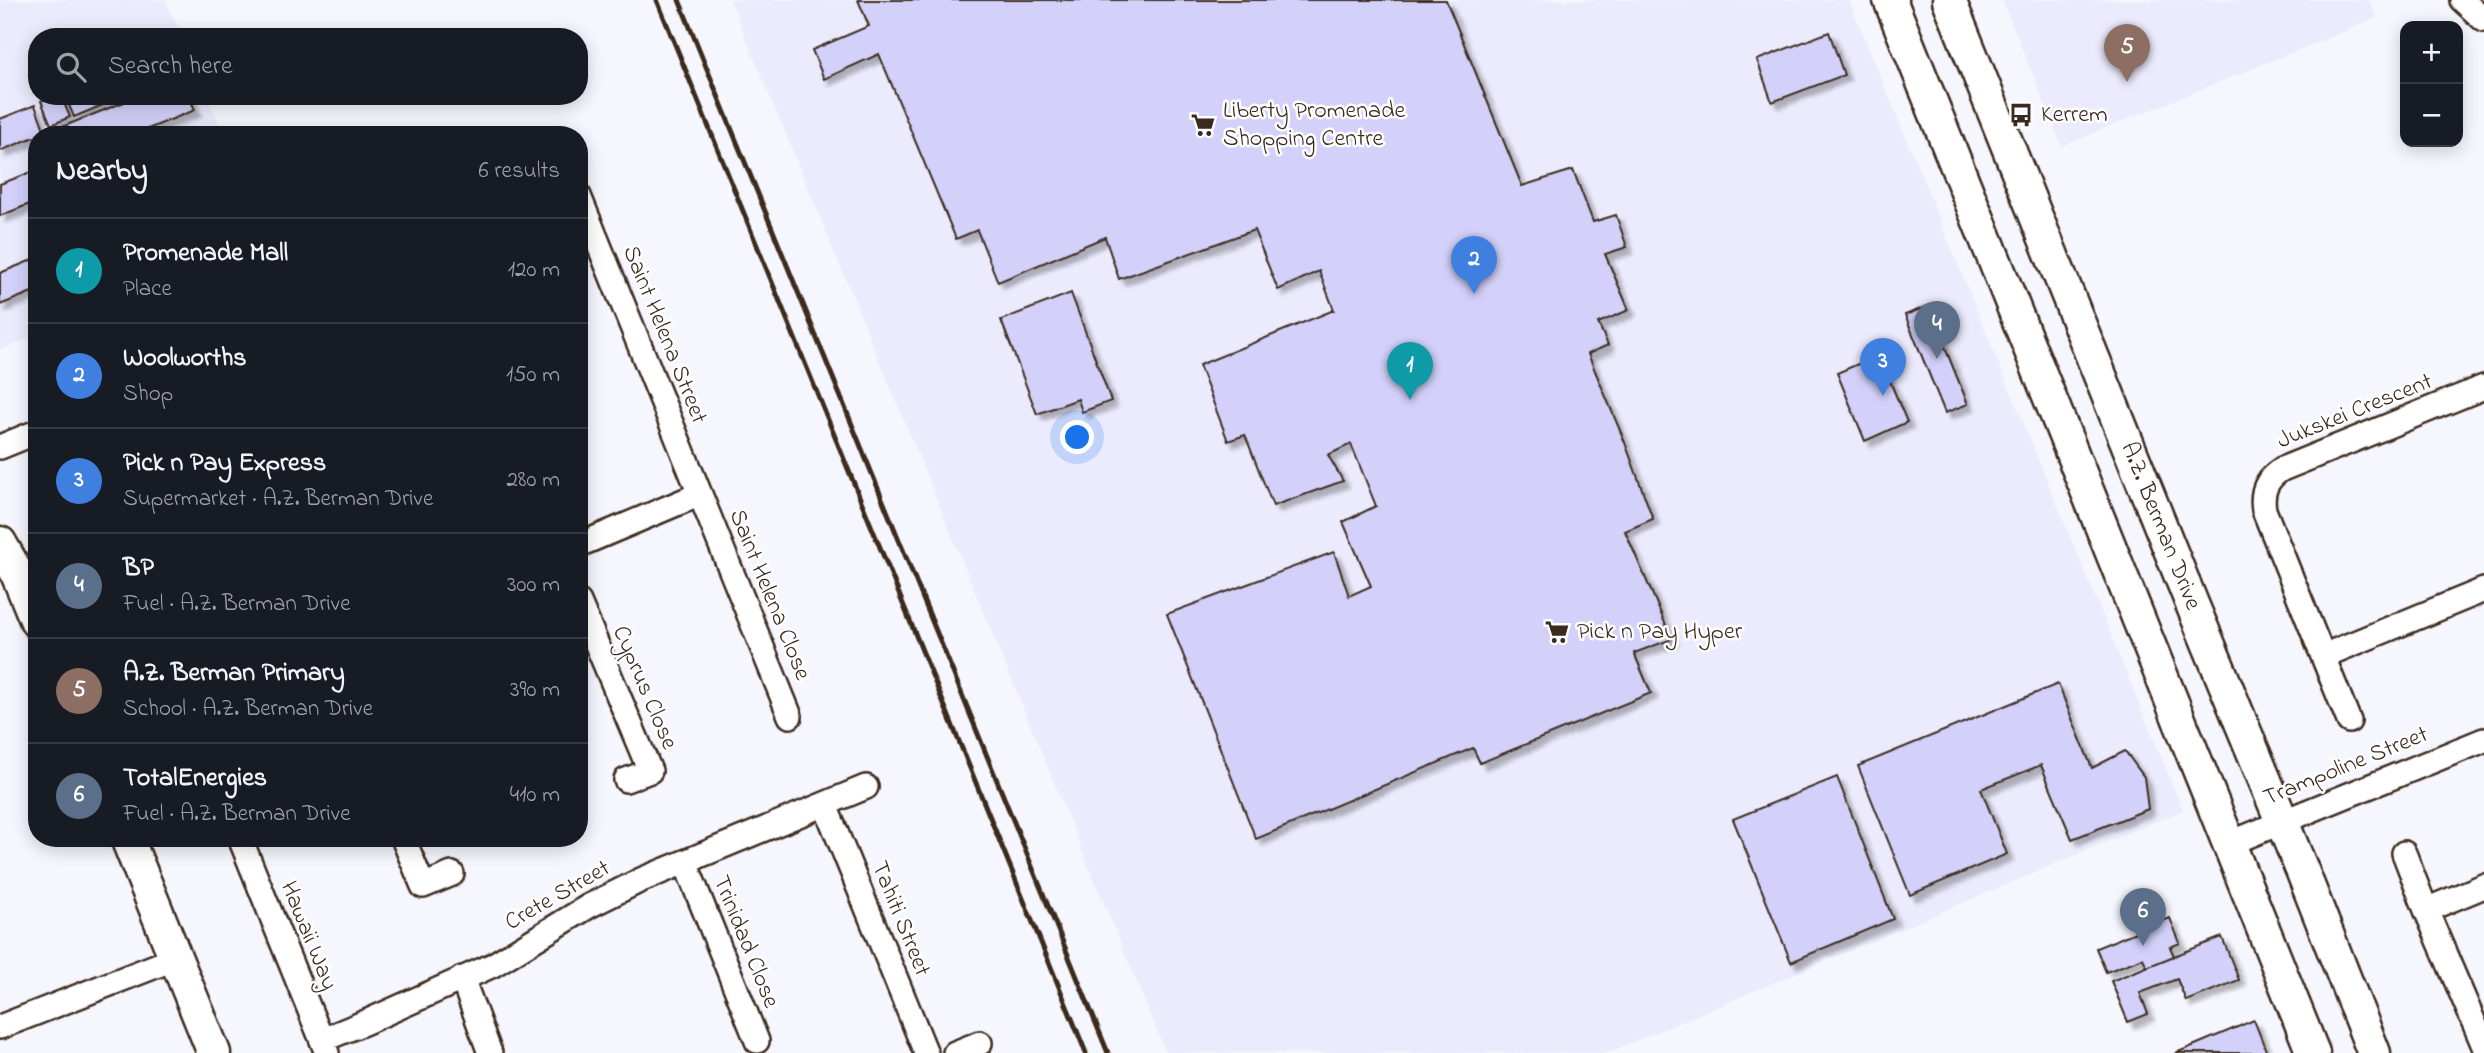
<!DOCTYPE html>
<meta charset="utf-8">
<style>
:root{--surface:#171b24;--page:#242831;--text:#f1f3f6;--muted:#9ea1a6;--line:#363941;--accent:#ea580c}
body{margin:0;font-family:"Indie Flower",sans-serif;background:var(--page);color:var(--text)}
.controls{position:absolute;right:21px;top:21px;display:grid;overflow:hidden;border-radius:14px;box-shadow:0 4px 18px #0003}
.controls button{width:63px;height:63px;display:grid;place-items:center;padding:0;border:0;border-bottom:2px solid var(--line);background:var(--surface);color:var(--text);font:35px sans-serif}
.you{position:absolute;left:1078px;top:438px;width:24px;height:24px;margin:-18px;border:5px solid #fff;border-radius:50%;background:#1a73e8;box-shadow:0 0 0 10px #1a73e833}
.badge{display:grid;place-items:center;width:46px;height:46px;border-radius:50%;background:var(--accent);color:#fff;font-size:23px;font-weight:700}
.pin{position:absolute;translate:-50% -58px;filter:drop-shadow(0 2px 4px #0008)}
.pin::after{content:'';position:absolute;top:37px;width:24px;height:21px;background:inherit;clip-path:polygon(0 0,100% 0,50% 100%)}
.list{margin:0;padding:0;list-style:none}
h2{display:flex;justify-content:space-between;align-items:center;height:91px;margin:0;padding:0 28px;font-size:30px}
h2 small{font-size:23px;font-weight:400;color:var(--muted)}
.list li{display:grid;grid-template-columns:46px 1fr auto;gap:21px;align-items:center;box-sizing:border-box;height:105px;padding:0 28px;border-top:2px solid var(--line)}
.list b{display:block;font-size:26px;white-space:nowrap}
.list p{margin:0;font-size:23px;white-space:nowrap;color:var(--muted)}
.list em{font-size:23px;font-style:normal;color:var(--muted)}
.icon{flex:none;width:38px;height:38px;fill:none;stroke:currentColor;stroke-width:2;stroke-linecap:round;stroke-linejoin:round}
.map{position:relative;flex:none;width:2484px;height:1053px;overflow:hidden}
.search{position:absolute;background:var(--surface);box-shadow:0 4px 18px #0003;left:28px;top:28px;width:560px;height:77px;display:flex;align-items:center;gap:18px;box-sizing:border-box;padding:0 24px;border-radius:28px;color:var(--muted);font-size:26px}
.panel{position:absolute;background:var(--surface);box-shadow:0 4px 18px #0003;left:28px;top:126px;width:560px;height:721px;border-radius:28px}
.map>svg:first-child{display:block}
.built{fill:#ecebfd}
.building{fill:#d3d1fa;stroke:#3b2a1e;stroke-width:2;filter:url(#shadow)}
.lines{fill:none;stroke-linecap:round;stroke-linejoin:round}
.street-casing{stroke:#3b2a1e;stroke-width:28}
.secondary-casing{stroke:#3b2a1e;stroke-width:37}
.street{stroke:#fff;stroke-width:23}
.secondary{stroke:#fff;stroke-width:32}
.rail{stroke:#3b2a1e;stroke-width:5}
.labels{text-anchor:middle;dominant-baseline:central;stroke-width:5;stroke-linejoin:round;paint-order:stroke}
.poi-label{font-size:24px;fill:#3b2a1e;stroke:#fff;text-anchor:start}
.street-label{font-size:24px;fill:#3b2a1e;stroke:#fff}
</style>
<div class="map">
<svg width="2484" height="1053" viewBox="0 0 2484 1053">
<defs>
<filter id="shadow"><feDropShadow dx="6" dy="6" stdDeviation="2" flood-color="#0004"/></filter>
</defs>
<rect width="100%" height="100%" fill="#f6f6fe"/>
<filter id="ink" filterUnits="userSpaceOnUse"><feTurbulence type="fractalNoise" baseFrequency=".0143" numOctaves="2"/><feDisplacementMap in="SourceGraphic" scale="14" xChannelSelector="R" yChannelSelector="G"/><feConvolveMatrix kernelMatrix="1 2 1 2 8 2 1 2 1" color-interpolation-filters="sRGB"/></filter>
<g filter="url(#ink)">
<!-- built -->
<path class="built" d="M 0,0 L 166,0 L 182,37 L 37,37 L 37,96 L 207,96 L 224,135 L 37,135 L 37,335 L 0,350 Z
M 730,0 L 1849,0 L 2183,810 L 1607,1053 L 1166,1053 Z
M 2002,0 L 2369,0 L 2377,18 L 2062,146 Z"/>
<!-- building -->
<path class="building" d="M 858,0 L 1446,0 L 1522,186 L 1573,170 L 1593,222 L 1616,215 L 1627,247 L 1605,254 L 1629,310 L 1598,323 L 1608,345 L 1588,354 L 1624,440 L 1653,519 L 1625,531 L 1672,639 L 1634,653 L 1651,693 L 1480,763 L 1473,748 L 1256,839 L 1167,614 L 1334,552 L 1349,596 L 1371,586 L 1343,522 L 1376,506 L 1351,444 L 1328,455 L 1343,481 L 1273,506 L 1245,435 L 1228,441 L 1199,365 L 1334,310 L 1319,271 L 1278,290 L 1254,230 L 1119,279 L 1105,237 L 998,282 L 977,230 L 956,239 L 879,54 L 824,79 L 812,50 L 869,26 Z
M 1829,32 L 1844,75 L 1772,102 L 1757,60 Z
M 52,96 L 61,96 L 70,117 L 51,125 L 41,101 Z
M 65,96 L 113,96 L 115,100 L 74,117 Z
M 139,96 L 189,96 L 195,110 L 133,135 L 42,135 Z
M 35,105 L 45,132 L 37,135 L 37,143 L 34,137 L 0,151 L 0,119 Z
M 37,170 L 37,201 L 0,216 L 0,184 Z
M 37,258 L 37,290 L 0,305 L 0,273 Z
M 1071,293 L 1111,401 L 1082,412 L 1078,399 L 1037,414 L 1001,320 Z
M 1928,306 L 1968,404 L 1945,413 L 1905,315 Z
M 1879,355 L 1907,422 L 1865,441 L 1837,373 Z
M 2058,684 L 2092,768 L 2125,751 L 2144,777 L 2148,809 L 2072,839 L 2041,765 L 1981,789 L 2007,854 L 1910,895 L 1858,766 Z
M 1837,777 L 1893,919 L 1791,962 L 1733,819 Z
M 2170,918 L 2180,943 L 2170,947 L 2174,956 L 2147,967 L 2143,958 L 2106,972 L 2096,948 Z
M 2222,937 L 2239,980 L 2186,1001 L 2177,979 L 2140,993 L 2148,1014 L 2128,1022 L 2111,981 Z
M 2254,1020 L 2267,1053 L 2176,1053 Z"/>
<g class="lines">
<!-- street casing -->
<g class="street-casing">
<path id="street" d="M 2462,0 L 2484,20
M 579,196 L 790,716
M 0,447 L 37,432
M 579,545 L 700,494
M 579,602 L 650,771 L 626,780
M 2323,656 L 2484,590
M 2349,721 L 2264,510 C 2261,492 2266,479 2282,469 L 2484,387
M 825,805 L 926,1053
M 240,838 L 327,1053
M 403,838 L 423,886 L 452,874
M 2228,844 L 2484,740
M 2404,853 L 2426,910
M 685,862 L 757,1041
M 2484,886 L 2426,910 L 2484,1046
M 462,978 L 490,1053
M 0,1027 L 176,958
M 322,1040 L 366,1022 L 493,965 L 589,906 L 641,880 L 866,787
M 955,1053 L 980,1043"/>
</g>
<!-- secondary casing -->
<g class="secondary-casing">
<g id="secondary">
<path d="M 1890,0 L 2313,1053"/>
<path id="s1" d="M 1949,0 L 2192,604 L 2302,870 L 2374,1053"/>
<path d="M 0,543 L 16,571 L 37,622"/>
<path d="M 127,838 L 214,1053"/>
</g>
</g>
<!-- street -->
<use href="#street" class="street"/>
<!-- secondary -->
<use href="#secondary" class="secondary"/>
<!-- rail -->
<path class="rail" d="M 657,0 L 1086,1053
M 679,0 L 1108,1053"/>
</g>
</g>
<!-- icons -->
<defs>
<g id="bus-bare" transform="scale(1.89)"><path d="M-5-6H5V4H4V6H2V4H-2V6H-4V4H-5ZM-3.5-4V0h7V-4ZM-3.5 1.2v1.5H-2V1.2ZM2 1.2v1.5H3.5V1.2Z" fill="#3b2a1e" stroke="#fff" stroke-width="2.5" paint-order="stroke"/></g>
<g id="supermarket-bare" transform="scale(1.89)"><path d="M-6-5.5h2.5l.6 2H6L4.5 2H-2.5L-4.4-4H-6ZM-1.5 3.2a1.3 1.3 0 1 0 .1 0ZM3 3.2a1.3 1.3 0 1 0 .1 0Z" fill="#3b2a1e" stroke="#fff" stroke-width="2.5" paint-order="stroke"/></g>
</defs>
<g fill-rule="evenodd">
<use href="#bus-bare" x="2021" y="115"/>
<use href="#supermarket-bare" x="1203" y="125"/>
<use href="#supermarket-bare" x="1557" y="632"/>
</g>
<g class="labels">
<!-- poi labels -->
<g class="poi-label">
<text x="1223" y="111">Liberty Promenade<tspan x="1223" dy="28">Shopping Centre</tspan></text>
<text x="2041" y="115">Kerrem</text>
<text x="1577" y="632">Pick n Pay Hyper</text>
</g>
<!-- street labels -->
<g class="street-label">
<text transform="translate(664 335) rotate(68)">Saint Helena Street</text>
<text transform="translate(2355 412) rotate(-22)">Jukskei Crescent</text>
<text stroke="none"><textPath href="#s1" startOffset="567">A.Z. Berman Drive</textPath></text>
<text transform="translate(769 595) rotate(68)">Saint Helena Close</text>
<text transform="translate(644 688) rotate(67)">Cyprus Close</text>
<text transform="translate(2346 767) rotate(-22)">Trampoline Street</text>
<text transform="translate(558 896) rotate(-30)">Crete Street</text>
<text transform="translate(900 919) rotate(68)">Tahiti Street</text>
<text transform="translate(308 936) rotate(68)">Hawaii Way</text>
<text transform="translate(745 942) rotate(68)">Trinidad Close</text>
</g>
</g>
</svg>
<div class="controls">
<button>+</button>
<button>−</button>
</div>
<div class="you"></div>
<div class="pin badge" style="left:1410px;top:400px;background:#0f9aa8">1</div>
<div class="pin badge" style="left:1474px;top:294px;background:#3f7fe0">2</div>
<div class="pin badge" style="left:1883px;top:396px;background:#3f7fe0">3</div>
<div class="pin badge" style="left:1937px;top:359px;background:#5c6f8a">4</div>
<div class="pin badge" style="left:2127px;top:82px;background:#8d6e63">5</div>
<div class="pin badge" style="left:2143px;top:946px;background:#5c6f8a">6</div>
<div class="search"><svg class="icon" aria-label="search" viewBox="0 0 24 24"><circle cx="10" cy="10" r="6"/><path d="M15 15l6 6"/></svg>Search here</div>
<section class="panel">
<h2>Nearby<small>6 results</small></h2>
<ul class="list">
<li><span class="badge" style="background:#0f9aa8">1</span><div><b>Promenade Mall</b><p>Place</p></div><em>120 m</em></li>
<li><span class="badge" style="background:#3f7fe0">2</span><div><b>Woolworths</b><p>Shop</p></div><em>150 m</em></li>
<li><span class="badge" style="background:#3f7fe0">3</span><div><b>Pick n Pay Express</b><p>Supermarket · A.Z. Berman Drive</p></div><em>280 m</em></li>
<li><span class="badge" style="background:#5c6f8a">4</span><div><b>BP</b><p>Fuel · A.Z. Berman Drive</p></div><em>300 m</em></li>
<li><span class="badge" style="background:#8d6e63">5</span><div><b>A.Z. Berman Primary</b><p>School · A.Z. Berman Drive</p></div><em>390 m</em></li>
<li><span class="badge" style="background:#5c6f8a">6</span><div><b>TotalEnergies</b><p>Fuel · A.Z. Berman Drive</p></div><em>410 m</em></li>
</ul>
</section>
</div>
